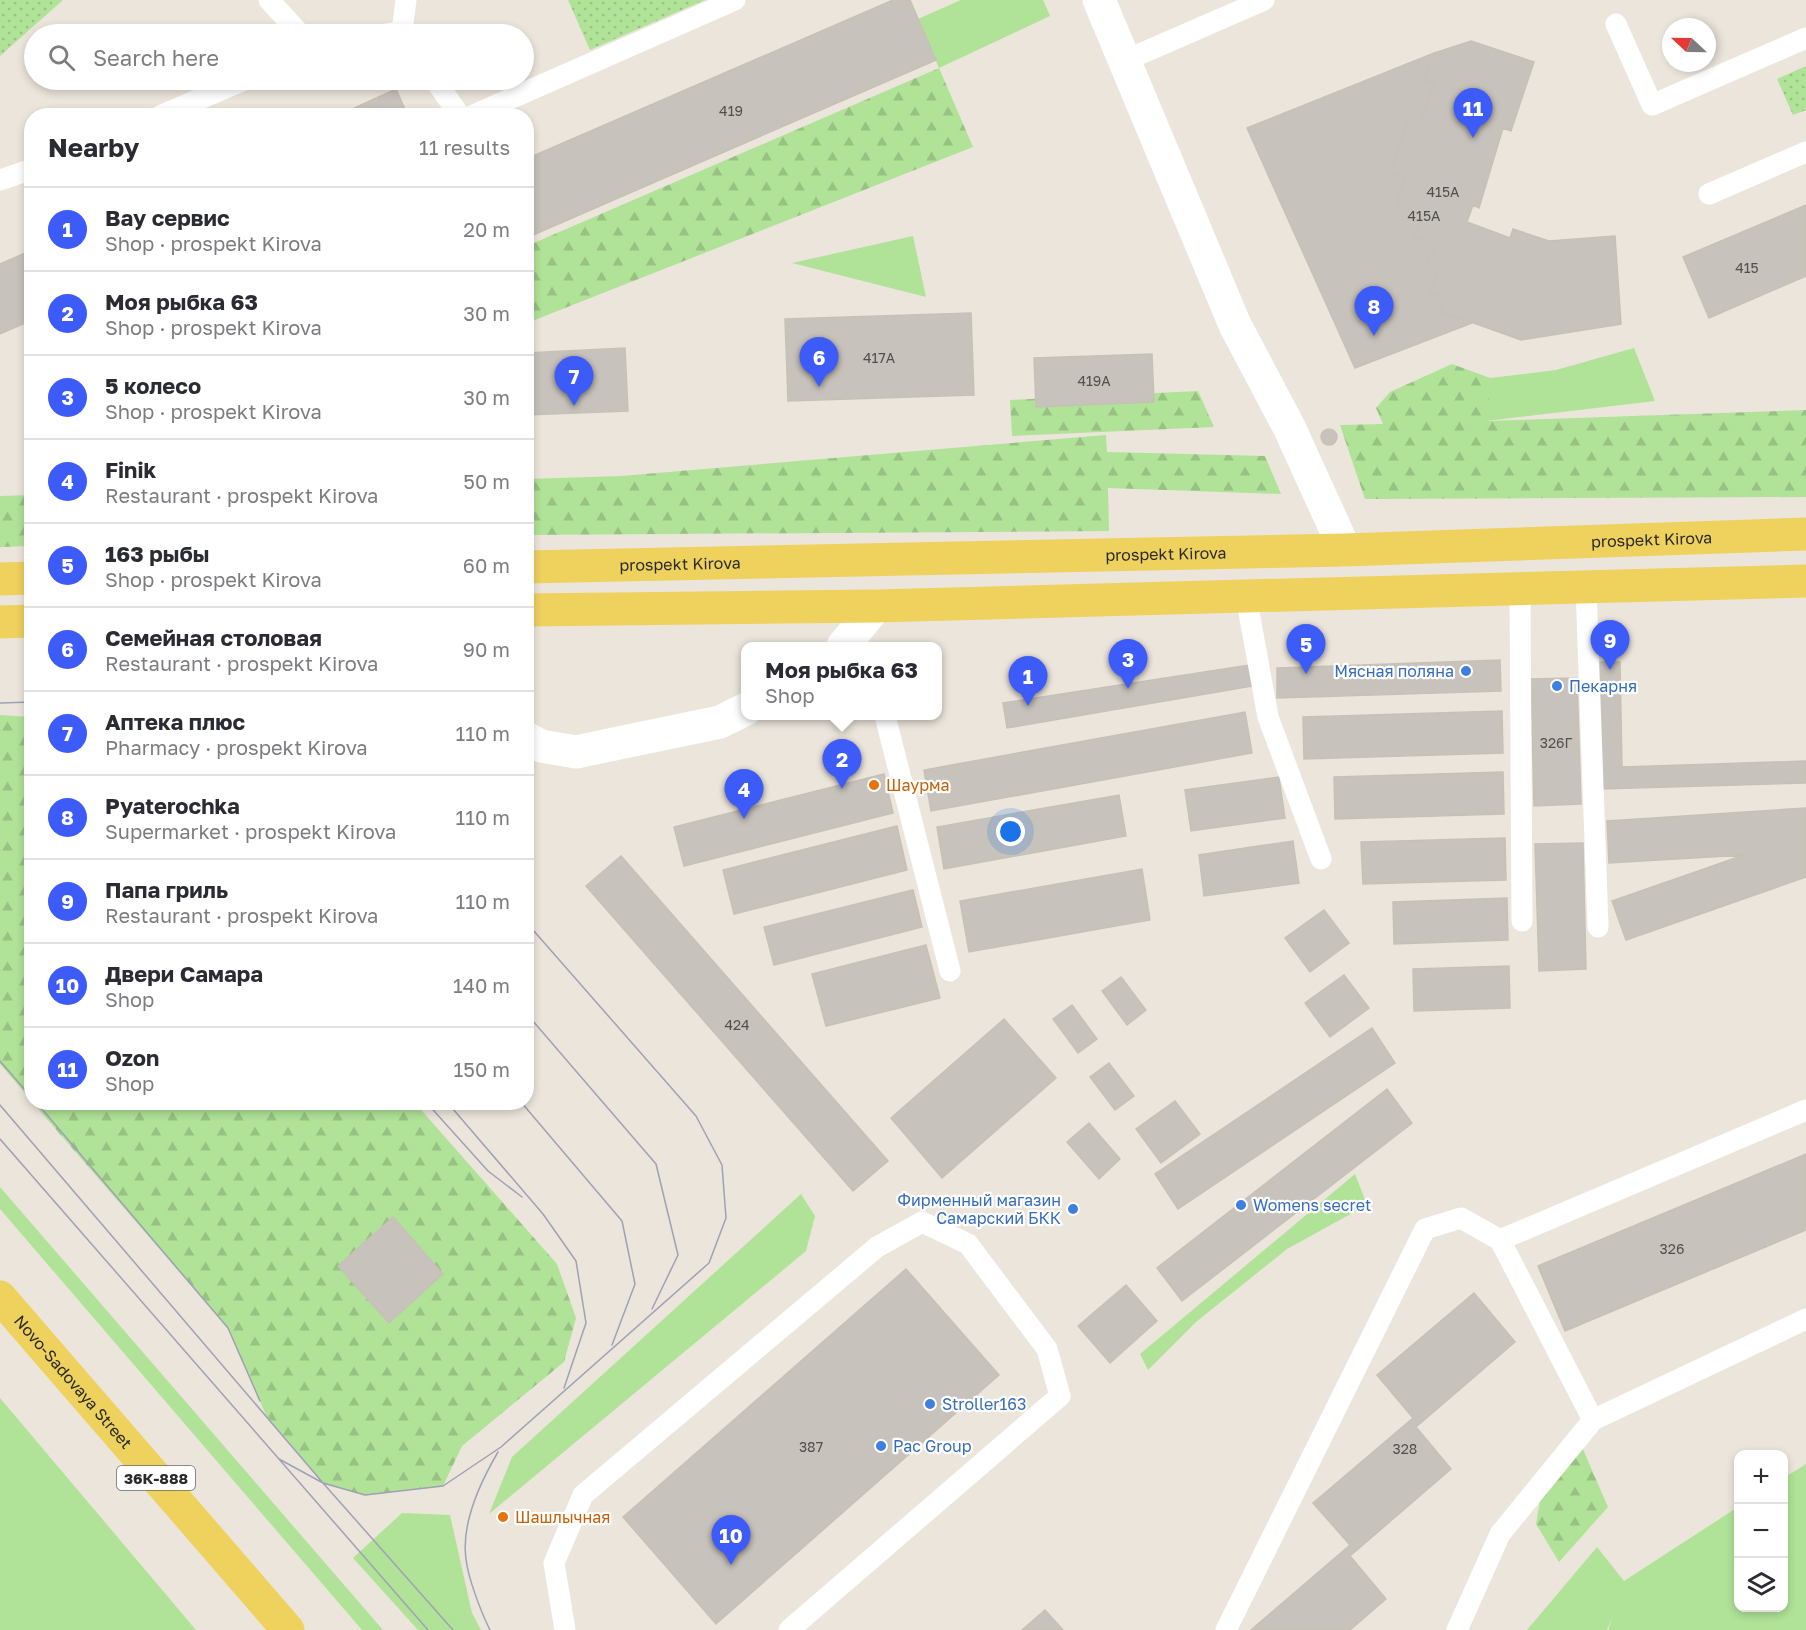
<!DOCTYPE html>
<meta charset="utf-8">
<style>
:root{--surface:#fff;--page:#f2f2f3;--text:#2b2b33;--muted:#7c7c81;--line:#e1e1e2;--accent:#3d5bf8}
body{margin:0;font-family:"Golos Text",sans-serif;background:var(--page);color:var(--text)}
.controls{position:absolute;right:18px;bottom:18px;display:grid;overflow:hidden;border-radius:12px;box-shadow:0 3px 9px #0003}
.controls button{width:54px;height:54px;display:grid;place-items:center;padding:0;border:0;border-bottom:2px solid var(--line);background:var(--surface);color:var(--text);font:30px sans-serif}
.compass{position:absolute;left:1662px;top:18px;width:54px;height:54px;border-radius:50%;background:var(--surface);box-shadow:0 3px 9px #0003;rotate:292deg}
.you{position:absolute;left:1011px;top:832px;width:21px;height:21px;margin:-15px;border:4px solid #fff;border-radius:50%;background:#1a73e8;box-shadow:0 0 0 9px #1a73e833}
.badge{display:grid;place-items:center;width:39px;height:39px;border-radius:50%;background:var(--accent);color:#fff;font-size:20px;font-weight:700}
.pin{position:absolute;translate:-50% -50px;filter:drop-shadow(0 2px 3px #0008)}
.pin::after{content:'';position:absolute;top:32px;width:21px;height:18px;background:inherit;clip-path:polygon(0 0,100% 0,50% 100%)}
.popup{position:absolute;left:741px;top:642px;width:201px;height:78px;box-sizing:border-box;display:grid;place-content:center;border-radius:12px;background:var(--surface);filter:drop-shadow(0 2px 4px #0005);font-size:20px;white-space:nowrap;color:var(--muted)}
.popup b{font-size:22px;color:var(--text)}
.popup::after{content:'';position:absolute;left:50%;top:100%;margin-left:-12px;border:12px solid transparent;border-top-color:var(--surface)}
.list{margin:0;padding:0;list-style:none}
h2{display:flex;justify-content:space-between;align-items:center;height:78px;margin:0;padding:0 24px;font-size:26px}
h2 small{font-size:20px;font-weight:400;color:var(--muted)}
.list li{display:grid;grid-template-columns:39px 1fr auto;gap:18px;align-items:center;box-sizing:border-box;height:84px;padding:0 24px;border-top:2px solid var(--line)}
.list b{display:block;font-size:22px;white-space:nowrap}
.list p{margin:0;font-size:20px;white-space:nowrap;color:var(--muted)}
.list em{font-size:20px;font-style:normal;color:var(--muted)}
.icon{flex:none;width:33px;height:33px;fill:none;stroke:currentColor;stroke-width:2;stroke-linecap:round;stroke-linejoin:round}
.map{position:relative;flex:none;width:1806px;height:1630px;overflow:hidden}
.search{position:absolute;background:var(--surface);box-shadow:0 3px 9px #0003;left:24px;top:24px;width:510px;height:66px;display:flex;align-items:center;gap:15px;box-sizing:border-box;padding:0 21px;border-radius:33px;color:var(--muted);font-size:22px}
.panel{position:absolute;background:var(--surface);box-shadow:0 3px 9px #0003;left:24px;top:108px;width:510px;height:1002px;border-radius:24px}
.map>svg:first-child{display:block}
.grass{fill:#b0e298}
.forest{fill:url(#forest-firs)}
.park{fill:url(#park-dots)}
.building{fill:#c7c2bb;stroke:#c7c1b5;stroke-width:1.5}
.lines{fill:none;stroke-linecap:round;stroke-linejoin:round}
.service{stroke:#fff;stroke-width:21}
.minor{stroke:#fff;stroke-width:33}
.primary{stroke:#efd15d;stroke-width:33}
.tram{stroke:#9fa1b4;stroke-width:1.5}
.shop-dot{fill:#3f7fe0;stroke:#fff;stroke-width:2}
.food-dot{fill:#e8710a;stroke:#fff;stroke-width:2}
.labels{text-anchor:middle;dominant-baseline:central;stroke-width:4.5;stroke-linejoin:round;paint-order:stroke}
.number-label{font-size:14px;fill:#51504e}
.shield{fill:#fff;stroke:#6a6a6a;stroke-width:1.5}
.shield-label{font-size:15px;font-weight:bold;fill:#2a2a2a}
.street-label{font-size:16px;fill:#2a2a2a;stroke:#fff}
.shop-label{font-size:16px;fill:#366cbe;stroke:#fff;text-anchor:start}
.food-label{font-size:16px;fill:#c56008;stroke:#fff;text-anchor:start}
</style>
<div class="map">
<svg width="1806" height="1630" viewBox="0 0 1806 1630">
<defs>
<pattern id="forest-firs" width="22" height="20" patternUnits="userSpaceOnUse" patternTransform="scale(1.5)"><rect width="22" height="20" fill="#b0e298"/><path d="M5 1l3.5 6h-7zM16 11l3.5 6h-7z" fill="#98c283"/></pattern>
<pattern id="park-dots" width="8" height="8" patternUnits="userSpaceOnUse" patternTransform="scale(1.5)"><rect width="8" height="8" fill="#b0e298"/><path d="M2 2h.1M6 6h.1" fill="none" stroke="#98c283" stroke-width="1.8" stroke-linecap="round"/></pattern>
</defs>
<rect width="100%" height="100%" fill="#ece5dc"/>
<!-- grass -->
<path class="grass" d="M 961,0 L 1043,0 L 1050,16 L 939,68 L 918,19 Z
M 913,236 L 926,297 L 792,263 Z
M 1634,348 L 1655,401 L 1486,421 L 1490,378 L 1556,370 Z
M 1355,1174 L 1367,1205 L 1287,1249 L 1196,1322 L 1148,1370 L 1140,1354 Z
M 0,1187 L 383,1630 L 362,1630 L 0,1209 Z
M 801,1194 L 815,1216 L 806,1251 L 489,1514 L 512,1457 Z
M 0,1398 L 196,1630 L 0,1630 Z
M 1806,1464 L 1806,1630 L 1608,1630 L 1613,1615 L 1607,1630 L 1527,1630 L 1597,1547 L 1624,1581 L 1738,1507 L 1738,1608 L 1784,1608 L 1784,1478 Z
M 402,1513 L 450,1515 L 472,1613 L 481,1630 L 418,1630 L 353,1558 Z"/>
<!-- forest -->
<path class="forest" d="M 939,68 L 973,147 L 527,323 L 527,246 Z
M 1452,364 L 1490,378 L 1487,421 L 1806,410 L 1806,497 L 1365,499 L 1340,425 L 1383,424 L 1376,408 L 1390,392 Z
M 1198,391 L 1214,427 L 1012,436 L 1010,400 Z
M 1106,435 L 1107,452 L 1265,456 L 1281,494 L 1108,488 L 1109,531 L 527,535 L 527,479 L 621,476 Z
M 31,495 L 31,546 L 0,547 L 0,496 Z
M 0,715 L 31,717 L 31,1100 L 0,1064 Z
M 33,1103 L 415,1103 L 557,1264 L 576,1318 L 564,1362 L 462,1446 L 443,1486 L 365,1495 L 323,1483 L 266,1415 L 228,1328 Z
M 1579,1440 L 1608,1507 L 1559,1562 L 1536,1524 L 1546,1466 Z"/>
<!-- park -->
<path class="park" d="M 0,0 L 63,0 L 0,56 Z
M 568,0 L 705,0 L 590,50 Z
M 1806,66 L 1806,110 L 1793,115 L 1777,79 Z"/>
<!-- building -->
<path class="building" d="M 893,0 L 910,0 L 936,60 L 526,238 L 526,159 Z
M 1471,41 L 1534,62 L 1511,131 L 1503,128 L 1479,208 L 1473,205 L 1467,222 L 1510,238 L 1513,229 L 1549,241 L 1615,236 L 1621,324 L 1521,340 L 1440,311 L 1448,299 L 1429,292 L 1438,273 L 1426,266 L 1435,246 L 1413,236 L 1424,215 L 1397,205 L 1405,177 L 1391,173 L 1406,121 L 1420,125 L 1435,83 L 1425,80 L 1434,53 Z
M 1434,53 L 1425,80 L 1435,83 L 1420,125 L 1406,121 L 1391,173 L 1405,177 L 1397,205 L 1424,215 L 1413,236 L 1435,246 L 1426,266 L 1438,273 L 1429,292 L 1448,299 L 1440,311 L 1472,323 L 1355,368 L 1247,128 Z
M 396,89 L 408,116 L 337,116 Z
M 1806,205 L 1806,276 L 1709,318 L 1683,257 Z
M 32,250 L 32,320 L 0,334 L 0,264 Z
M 971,313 L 974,395 L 788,401 L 785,319 Z
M 625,348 L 628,411 L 526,415 L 526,353 Z
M 1152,354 L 1154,402 L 1036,407 L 1034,358 Z
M1321 437a8 8 0 1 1 16 0a8 8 0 1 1-16 0Z
M 1500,660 L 1501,691 L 1277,698 L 1277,668 Z
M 1598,662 L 1620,662 L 1622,767 L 1806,761 L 1806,783 L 1601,789 Z
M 1249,665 L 1253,686 L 1007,728 L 1003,703 Z
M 1577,678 L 1581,804 L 1534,806 L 1531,679 Z
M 1502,711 L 1503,753 L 1304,759 L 1303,717 Z
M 1245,712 L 1252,753 L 931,811 L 924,770 Z
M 1503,772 L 1504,814 L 1335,819 L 1334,777 Z
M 884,774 L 893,813 L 684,866 L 674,827 Z
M 1279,777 L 1285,818 L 1191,831 L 1185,790 Z
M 1119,795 L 1126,836 L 944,869 L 937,827 Z
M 1806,808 L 1806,877 L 1626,940 L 1612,901 L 1744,855 L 1609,863 L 1607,821 Z
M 897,826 L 907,870 L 734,914 L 723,870 Z
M 1505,838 L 1506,880 L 1363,884 L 1361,842 Z
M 1293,841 L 1299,883 L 1204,896 L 1199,855 Z
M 1583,843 L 1586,969 L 1539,971 L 1535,844 Z
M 621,856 L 888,1161 L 853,1191 L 586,886 Z
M 1142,869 L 1150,920 L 969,952 L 960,901 Z
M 913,890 L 922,927 L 774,965 L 764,927 Z
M 1507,898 L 1508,940 L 1394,944 L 1393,902 Z
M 1324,910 L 1349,943 L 1310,972 L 1285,938 Z
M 926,945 L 940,998 L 826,1026 L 812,974 Z
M 1509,966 L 1510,1008 L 1414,1011 L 1413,969 Z
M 1344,975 L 1369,1008 L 1330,1037 L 1305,1003 Z
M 1121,977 L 1146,1010 L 1127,1025 L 1102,991 Z
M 1072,1005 L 1097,1039 L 1078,1053 L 1053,1019 Z
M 1004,1019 L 1056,1078 L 942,1178 L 891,1118 Z
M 1372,1028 L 1395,1063 L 1178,1209 L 1155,1174 Z
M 1109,1063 L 1134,1096 L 1115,1110 L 1090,1077 Z
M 1387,1089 L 1412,1123 L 1182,1301 L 1157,1268 Z
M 1175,1101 L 1200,1134 L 1161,1163 L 1136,1129 Z
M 1089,1123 L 1120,1159 L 1099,1179 L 1067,1142 Z
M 1806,1154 L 1806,1230 L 1565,1331 L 1538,1266 Z
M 393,1217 L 443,1274 L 389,1323 L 338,1266 Z
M 906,1269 L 999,1375 L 716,1624 L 623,1517 Z
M 1126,1285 L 1157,1321 L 1110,1363 L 1078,1326 Z
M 1474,1293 L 1515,1342 L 1416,1427 L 1451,1469 L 1350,1556 L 1386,1599 L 1350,1630 L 1251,1630 L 1350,1545 L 1313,1503 L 1413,1418 L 1377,1375 Z
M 1045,1610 L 1063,1630 L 1022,1630 Z"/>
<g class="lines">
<!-- service -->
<path class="service" d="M 269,0 L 300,34
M 1616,24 L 1652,105 L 1806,38
M 386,34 L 402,31 L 406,0
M 1124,61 L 1264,0
M 435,80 L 460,116
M 160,116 L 244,80
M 471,116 L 735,0
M 0,180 L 32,169
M 1709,194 L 1806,152
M 1586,587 L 1598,927
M 1520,589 L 1522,921
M 1246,596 L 1268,717 L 1321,859
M 885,716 L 950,971
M 1500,1240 L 1806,1110
M 565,1630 L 554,1563 L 583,1495 L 877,1247 L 922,1222 L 968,1244 L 1047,1349 L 1060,1396 L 789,1630
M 1226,1630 L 1425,1229 L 1461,1218 L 1500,1240 L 1593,1420
M 1457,1630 L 1500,1534 L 1593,1420 L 1806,1319"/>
<!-- minor -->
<path class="minor" d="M 1099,0 L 1235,325 L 1289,427 L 1345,550
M 843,646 L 876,606
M 526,738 L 541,746 L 576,752 L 720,722 L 746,709"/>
<!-- primary -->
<g class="primary">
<path id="s1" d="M 526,567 L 1345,550 L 1806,534"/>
<path d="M 0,579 L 32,578"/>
<path d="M 526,610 L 876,606 L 1806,581"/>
<path d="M 0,622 L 32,621"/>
<path id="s2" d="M 0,1297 L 288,1630"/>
</g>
<!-- tram -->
<path class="tram" d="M 0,703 L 32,702
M 526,1013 L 656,1164 L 678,1255 L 652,1309
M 0,1061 L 32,1098
M 36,1102 L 228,1328 L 260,1401
M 426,1102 L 488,1171 L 522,1197
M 447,1102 L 543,1214 L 576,1261 L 586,1323 L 564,1388
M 521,1102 L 622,1221 L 635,1284 L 612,1345
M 0,1105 L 323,1483 L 453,1630
M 0,1139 L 428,1630
M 279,1459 L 323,1483 L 365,1495 L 443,1486 L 501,1447 L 709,1263 L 726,1218 L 722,1165 L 696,1116 L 526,922
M 490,1630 C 481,1612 468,1578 466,1559 C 461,1524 481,1481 498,1452"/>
</g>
<!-- markers -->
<g class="shop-dot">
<circle cx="1466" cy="671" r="6"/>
<circle cx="1557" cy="686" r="6"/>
<circle cx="1241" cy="1205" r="6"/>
<circle cx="1073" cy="1209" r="6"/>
<circle cx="930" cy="1404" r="6"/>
<circle cx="881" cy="1446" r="6"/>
</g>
<g class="food-dot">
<circle cx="874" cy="785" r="6"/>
<circle cx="503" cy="1517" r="6"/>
</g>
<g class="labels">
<!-- number labels -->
<g class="number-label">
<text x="731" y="110">419</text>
<text x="1443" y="191">415А</text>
<text x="1424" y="215">415А</text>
<text x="1747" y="267">415</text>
<text x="879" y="357">417А</text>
<text x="1094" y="380">419А</text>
<text x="1556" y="742">326Г</text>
<text x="737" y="1024">424</text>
<text x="1672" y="1248">326</text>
<text x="811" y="1446">387</text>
<text x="1405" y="1448">328</text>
</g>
<!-- shield labels -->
<rect class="shield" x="117" y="1466" width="78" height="24" rx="4.5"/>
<g class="shield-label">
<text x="156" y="1478">36К-888</text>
</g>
<!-- street labels -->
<g class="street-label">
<text stroke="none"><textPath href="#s1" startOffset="1126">prospekt Kirova</textPath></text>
<text stroke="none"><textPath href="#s1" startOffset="640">prospekt Kirova</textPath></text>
<text stroke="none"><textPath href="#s1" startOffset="154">prospekt Kirova</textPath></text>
<text stroke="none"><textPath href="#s2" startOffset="112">Novo-Sadovaya Street</textPath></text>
</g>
<!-- shop labels -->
<g class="shop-label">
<text x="1454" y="671" text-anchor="end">Мясная поляна</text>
<text x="1569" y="686">Пекарня</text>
<text x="1061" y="1200" text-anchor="end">Фирменный магазин<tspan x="1061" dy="18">Самарский БКК</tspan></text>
<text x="1253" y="1205">Womens secret</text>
<text x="942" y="1404">Stroller163</text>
<text x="893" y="1446">Pac Group</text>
</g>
<!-- food labels -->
<g class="food-label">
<text x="886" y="785">Шаурма</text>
<text x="515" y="1517">Шашлычная</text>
</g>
</g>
</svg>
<div class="controls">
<button>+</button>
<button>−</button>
<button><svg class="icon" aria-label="layers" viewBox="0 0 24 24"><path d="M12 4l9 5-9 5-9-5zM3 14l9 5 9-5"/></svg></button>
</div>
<svg class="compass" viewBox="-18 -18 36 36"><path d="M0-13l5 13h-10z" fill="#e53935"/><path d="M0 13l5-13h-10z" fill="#7c7c81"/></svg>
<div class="you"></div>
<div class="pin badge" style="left:1028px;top:706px">1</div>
<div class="pin badge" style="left:842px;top:789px">2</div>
<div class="popup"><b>Моя рыбка 63</b>Shop</div>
<div class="pin badge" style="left:1128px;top:689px">3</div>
<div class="pin badge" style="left:744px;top:819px">4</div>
<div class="pin badge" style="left:1306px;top:674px">5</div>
<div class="pin badge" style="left:819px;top:387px">6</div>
<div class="pin badge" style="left:574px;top:406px">7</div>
<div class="pin badge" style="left:1374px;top:336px">8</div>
<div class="pin badge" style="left:1610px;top:670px">9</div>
<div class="pin badge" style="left:731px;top:1565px">10</div>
<div class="pin badge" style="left:1473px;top:138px">11</div>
<div class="search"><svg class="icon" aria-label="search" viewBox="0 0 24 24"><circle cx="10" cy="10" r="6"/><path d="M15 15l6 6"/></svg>Search here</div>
<section class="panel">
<h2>Nearby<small>11 results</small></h2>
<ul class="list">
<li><span class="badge">1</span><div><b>Вау сервис</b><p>Shop · prospekt Kirova</p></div><em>20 m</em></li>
<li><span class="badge">2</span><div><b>Моя рыбка 63</b><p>Shop · prospekt Kirova</p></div><em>30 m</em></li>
<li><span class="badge">3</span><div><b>5 колесо</b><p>Shop · prospekt Kirova</p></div><em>30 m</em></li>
<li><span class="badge">4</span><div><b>Finik</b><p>Restaurant · prospekt Kirova</p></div><em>50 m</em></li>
<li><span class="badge">5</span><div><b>163 рыбы</b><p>Shop · prospekt Kirova</p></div><em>60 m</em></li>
<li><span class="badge">6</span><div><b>Семейная столовая</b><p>Restaurant · prospekt Kirova</p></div><em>90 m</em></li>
<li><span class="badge">7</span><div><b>Аптека плюс</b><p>Pharmacy · prospekt Kirova</p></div><em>110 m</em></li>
<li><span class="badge">8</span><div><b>Pyaterochka</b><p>Supermarket · prospekt Kirova</p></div><em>110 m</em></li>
<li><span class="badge">9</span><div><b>Папа гриль</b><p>Restaurant · prospekt Kirova</p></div><em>110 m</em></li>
<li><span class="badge">10</span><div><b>Двери Самара</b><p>Shop</p></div><em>140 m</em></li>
<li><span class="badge">11</span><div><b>Ozon</b><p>Shop</p></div><em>150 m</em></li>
</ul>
</section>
</div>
